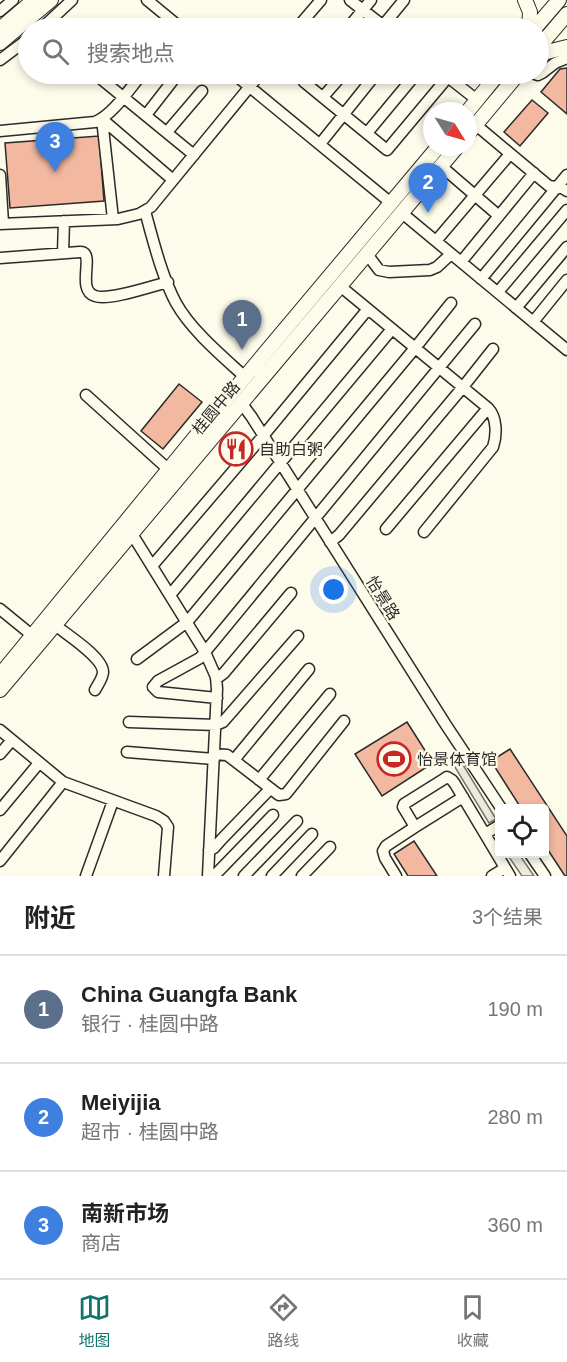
<!DOCTYPE html>
<html lang="zh">
<meta charset="utf-8">
<style>
:root{--surface:#fff;--page:#f2f2f2;--text:#222;--muted:#767676;--line:#e0e0e0;--accent:#0f766e}
body{margin:0;font-family:Arial,"Noto Sans SC",sans-serif;background:var(--page);color:var(--text)}
.controls{position:absolute;right:18px;bottom:18px;display:grid;overflow:hidden;border-radius:6px;box-shadow:0 3px 9px #0003}
.controls button{width:54px;height:54px;display:grid;place-items:center;padding:0;border:0;border-bottom:2px solid var(--line);background:var(--surface);color:var(--text);font:30px sans-serif}
.compass{position:absolute;left:423px;top:102px;width:54px;height:54px;border-radius:50%;background:var(--surface);box-shadow:0 3px 9px #0003;rotate:127deg}
.you{position:absolute;left:334px;top:590px;width:21px;height:21px;margin:-15px;border:4px solid #fff;border-radius:50%;background:#1a73e8;box-shadow:0 0 0 9px #1a73e833}
.badge{display:grid;place-items:center;width:39px;height:39px;border-radius:50%;background:var(--accent);color:#fff;font-size:20px;font-weight:700}
.pin{position:absolute;translate:-50% -50px;filter:drop-shadow(0 2px 3px #0008)}
.pin::after{content:'';position:absolute;top:32px;width:21px;height:18px;background:inherit;clip-path:polygon(0 0,100% 0,50% 100%)}
.list{margin:0;padding:0;list-style:none}
h2{display:flex;justify-content:space-between;align-items:center;height:78px;margin:0;padding:0 24px;font-size:26px}
h2 small{font-size:20px;font-weight:400;color:var(--muted)}
.list li{display:grid;grid-template-columns:39px 1fr auto;gap:18px;align-items:center;box-sizing:border-box;height:108px;padding:0 24px;border-top:2px solid var(--line)}
.list b{display:block;font-size:22px;white-space:nowrap}
.list p{margin:0;font-size:20px;white-space:nowrap;color:var(--muted)}
.list em{font-size:20px;font-style:normal;color:var(--muted)}
.icon{flex:none;width:33px;height:33px;fill:none;stroke:currentColor;stroke-width:2;stroke-linecap:round;stroke-linejoin:round}
.map{position:relative;flex:none;width:567px;height:876px;overflow:hidden}
.search{position:absolute;background:var(--surface);box-shadow:0 3px 9px #0003;left:18px;right:18px;top:18px;height:66px;display:flex;align-items:center;gap:15px;box-sizing:border-box;padding:0 21px;border-radius:33px;color:var(--muted);font-size:22px}
.sheet{height:402px;background:var(--surface)}
nav{display:flex;justify-content:space-around;align-items:center;box-sizing:border-box;height:84px;border-top:2px solid var(--line);background:var(--surface);font-size:16px;color:var(--muted)}
nav a{display:grid;justify-items:center;gap:3px}
nav .on{color:var(--accent)}
.map>svg:first-child{display:block}
.parking{fill:#eceadb;stroke:#74746e;stroke-width:1.5}
.building{fill:#f2b8a0;stroke:#2b2b2b;stroke-width:1.5}
.lines{fill:none;stroke-linecap:round;stroke-linejoin:round}
.minor-casing{stroke:#2b2b2b;stroke-width:13}
.major-casing{stroke:#2b2b2b;stroke-width:16}
.minor{stroke:#fdfbea;stroke-width:10}
.major{stroke:#fdfbea;stroke-width:14}
.labels{text-anchor:middle;dominant-baseline:central;stroke-width:4.5;stroke-linejoin:round;paint-order:stroke}
.street-label{font-size:16px;fill:#2b2b2b;stroke:#fdfbea}
.poi-label{font-size:16px;fill:#2b2b2b;stroke:#fdfbea;text-anchor:start}
</style>
<div class="map">
<svg width="567" height="876" viewBox="0 0 567 876">
<rect width="100%" height="100%" fill="#fdfbea"/>
<!-- parking -->
<path class="parking" d="M 457,755 L 496,819 L 489,823 L 450,759 Z
M 507,854 L 519,854 L 534,876 L 522,876 Z"/>
<!-- building -->
<path class="building" d="M 567,68 L 567,114 L 541,92 L 560,69 Z
M 532,100 L 548,113 L 520,146 L 504,132 Z
M 99,136 L 104,201 L 10,208 L 5,143 Z
M 179,384 L 202,402 L 163,449 L 141,431 Z
M 407,722 L 433,763 L 382,796 L 355,754 Z
M 510,749 L 567,836 L 567,876 L 565,876 L 544,844 L 544,808 L 521,808 L 491,761 Z
M 414,841 L 437,876 L 408,876 L 394,854 Z"/>
<g class="lines">
<!-- minor casing -->
<g class="minor-casing">
<path id="minor" d="M 147,0 L 181,28
M 350,0 L 386,28
M 0,11 L 13,0
M 42,28 L 72,0
M 297,28 L 321,0
M 348,28 L 371,0
M 381,28 L 404,0
M 0,60 L 28,39
M 95,74 L 194,155
M 234,74 L 391,203
M 311,74 L 304,82 L 387,150 L 448,77
M 444,74 L 477,100
M 535,74 L 538,75 L 542,73 L 555,63 L 567,58
M 323,97 L 343,74
M 146,115 L 174,79
M 102,119 L 113,219
M 102,119 L 173,180
M 476,125 L 549,186 L 562,188 L 567,191
M 0,131 L 95,122 C 113,115 130,88 142,74
M 167,132 L 202,91
M 367,133 L 416,74
M 320,144 L 376,74
M 441,166 L 499,216
M 0,175 L 3,223
M 145,211 C 153,240 162,277 176,303 C 191,330 222,356 245,377
M 402,213 L 567,350
M 0,224 L 118,219 L 139,214 L 151,207 L 260,74
M 436,241 L 510,154
M 63,253 L 64,221
M 367,254 L 379,270 L 389,272 L 430,270 L 437,267 L 451,254
M 0,258 L 80,252 C 82,252 84,252 85,254 C 91,262 78,291 95,296 C 109,301 152,286 168,282
M 461,262 L 534,173
M 481,279 L 567,175
M 340,286 L 488,408 C 497,417 497,435 493,447 L 424,532
M 498,292 L 567,210
M 516,308 L 567,247
M 533,322 L 567,280
M 86,395 L 169,470
M 242,404 L 251,416 L 446,725 L 501,808
M 386,529 L 488,408
M 132,534 L 205,652 L 216,677 L 217,689 L 208,876
M 330,542 L 339,535 L 463,387 L 493,349
M 152,566 L 263,436 L 368,309
M 170,595 L 392,329
M 0,609 L 33,636
M 55,625 C 66,634 103,657 103,672 C 103,678 98,684 95,690
M 137,659 L 187,622 L 193,615 L 415,348 L 451,303
M 216,679 L 224,673 L 291,593
M 217,698 L 158,692 L 153,687 L 158,681 L 200,658 L 205,652 L 475,324
M 129,722 L 216,725 L 223,722 L 298,636
M 0,730 L 63,782 L 156,816 L 164,821 L 168,827 L 164,876
M 127,752 L 214,759
M 0,754 L 12,740
M 214,754 L 227,755 L 279,795 L 286,794 L 344,721
M 234,760 L 309,669
M 259,780 L 330,694
M 463,797 L 415,827 L 403,807 L 404,804 L 444,779 L 447,777 L 452,780 L 455,784 L 510,876
M 0,810 L 39,763
M 485,834 L 500,825
M 209,850 L 214,848 L 221,840 L 270,789
M 530,854 L 545,876
M 0,861 L 63,782
M 86,876 L 113,801
M 214,876 L 273,815
M 244,876 L 297,821
M 272,876 L 312,834
M 302,876 L 330,847
M 396,876 L 385,858 L 383,851 L 386,846 L 415,827
M 492,876 L 505,868"/>
</g>
<!-- major casing -->
<g class="major-casing">
<path id="major" d="M 525,0 L 530,12 L 529,28
M 535,28 L 559,0
M 0,29 L 34,0
M 0,43 L 51,0
M 538,48 L 567,14
M 538,56 L 547,52 L 567,47
M 468,111 L 498,74
M 468,134 L 518,74
M 0,675 L 224,402 L 438,147
M 0,690 L 457,147"/>
</g>
<!-- minor -->
<use href="#minor" class="minor"/>
<!-- major -->
<use href="#major" class="major"/>
</g>
<!-- icons -->
<defs>
<g id="restaurant-ring" transform="scale(1.725)"><circle r="9.5" fill="#fdfbea" stroke="#c62828" stroke-width="1.5"/><path d="M-5-6h1v4h1v-4h1v4h1v-4h1v5L-1.5 .5V6h-2V.5L-5-1ZM5-6V6H3V1.5H1.5Q1.5-4 5-6Z" fill="#c62828"/></g>
<g id="stadium-ring" transform="scale(1.725)"><circle r="9.5" fill="#fdfbea" stroke="#c62828" stroke-width="1.5"/><path d="M0-5a6.5 5 0 1 0 0 10a6.5 5 0 1 0 0-10ZM-3.5-1.8h7v3.6h-7Z" fill="#c62828"/></g>
</defs>
<g fill-rule="evenodd">
<use href="#restaurant-ring" x="236" y="449"/>
<use href="#stadium-ring" x="394" y="759"/>
</g>
<g class="labels">
<!-- street labels -->
<g class="street-label">
<text transform="translate(216 408) rotate(-50)">桂圆中路</text>
<text transform="translate(383 598) rotate(58)">怡景路</text>
</g>
<!-- poi labels -->
<g class="poi-label">
<text x="259" y="449">自助白粥</text>
<text x="417" y="759">怡景体育馆</text>
</g>
</g>
</svg>
<div class="controls">
<button><svg class="icon" aria-label="locate" viewBox="0 0 24 24"><circle cx="12" cy="12" r="6"/><path d="M12 2v4M12 18v4M2 12h4M18 12h4"/></svg></button>
</div>
<svg class="compass" viewBox="-18 -18 36 36"><path d="M0-13l5 13h-10z" fill="#e53935"/><path d="M0 13l5-13h-10z" fill="#767676"/></svg>
<div class="you"></div>
<div class="pin badge" style="left:242px;top:350px;background:#5c6f8a">1</div>
<div class="pin badge" style="left:428px;top:213px;background:#3f7fe0">2</div>
<div class="pin badge" style="left:55px;top:172px;background:#3f7fe0">3</div>
<div class="search"><svg class="icon" aria-label="search" viewBox="0 0 24 24"><circle cx="10" cy="10" r="6"/><path d="M15 15l6 6"/></svg>搜索地点</div>
</div>
<section class="sheet">
<h2>附近<small>3个结果</small></h2>
<ul class="list">
<li><span class="badge" style="background:#5c6f8a">1</span><div><b>China Guangfa Bank</b><p>银行 · 桂圆中路</p></div><em>190 m</em></li>
<li><span class="badge" style="background:#3f7fe0">2</span><div><b>Meiyijia</b><p>超市 · 桂圆中路</p></div><em>280 m</em></li>
<li><span class="badge" style="background:#3f7fe0">3</span><div><b>南新市场</b><p>商店</p></div><em>360 m</em></li>
</ul>
</section>
<nav>
<a class="on"><svg class="icon" aria-label="map" viewBox="0 0 24 24"><path d="M3 6l6-2 6 2 6-2v14l-6 2-6-2-6 2zM9 4v14M15 6v14"/></svg>地图</a>
<a><svg class="icon" aria-label="directions" viewBox="0 0 24 24"><path d="M12 3l9 9-9 9-9-9zM9 14v-3h6M13 9l2 2-2 2"/></svg>路线</a>
<a><svg class="icon" aria-label="saved" viewBox="0 0 24 24"><path d="M7 4h10v16l-5-4-5 4z"/></svg>收藏</a>
</nav>
